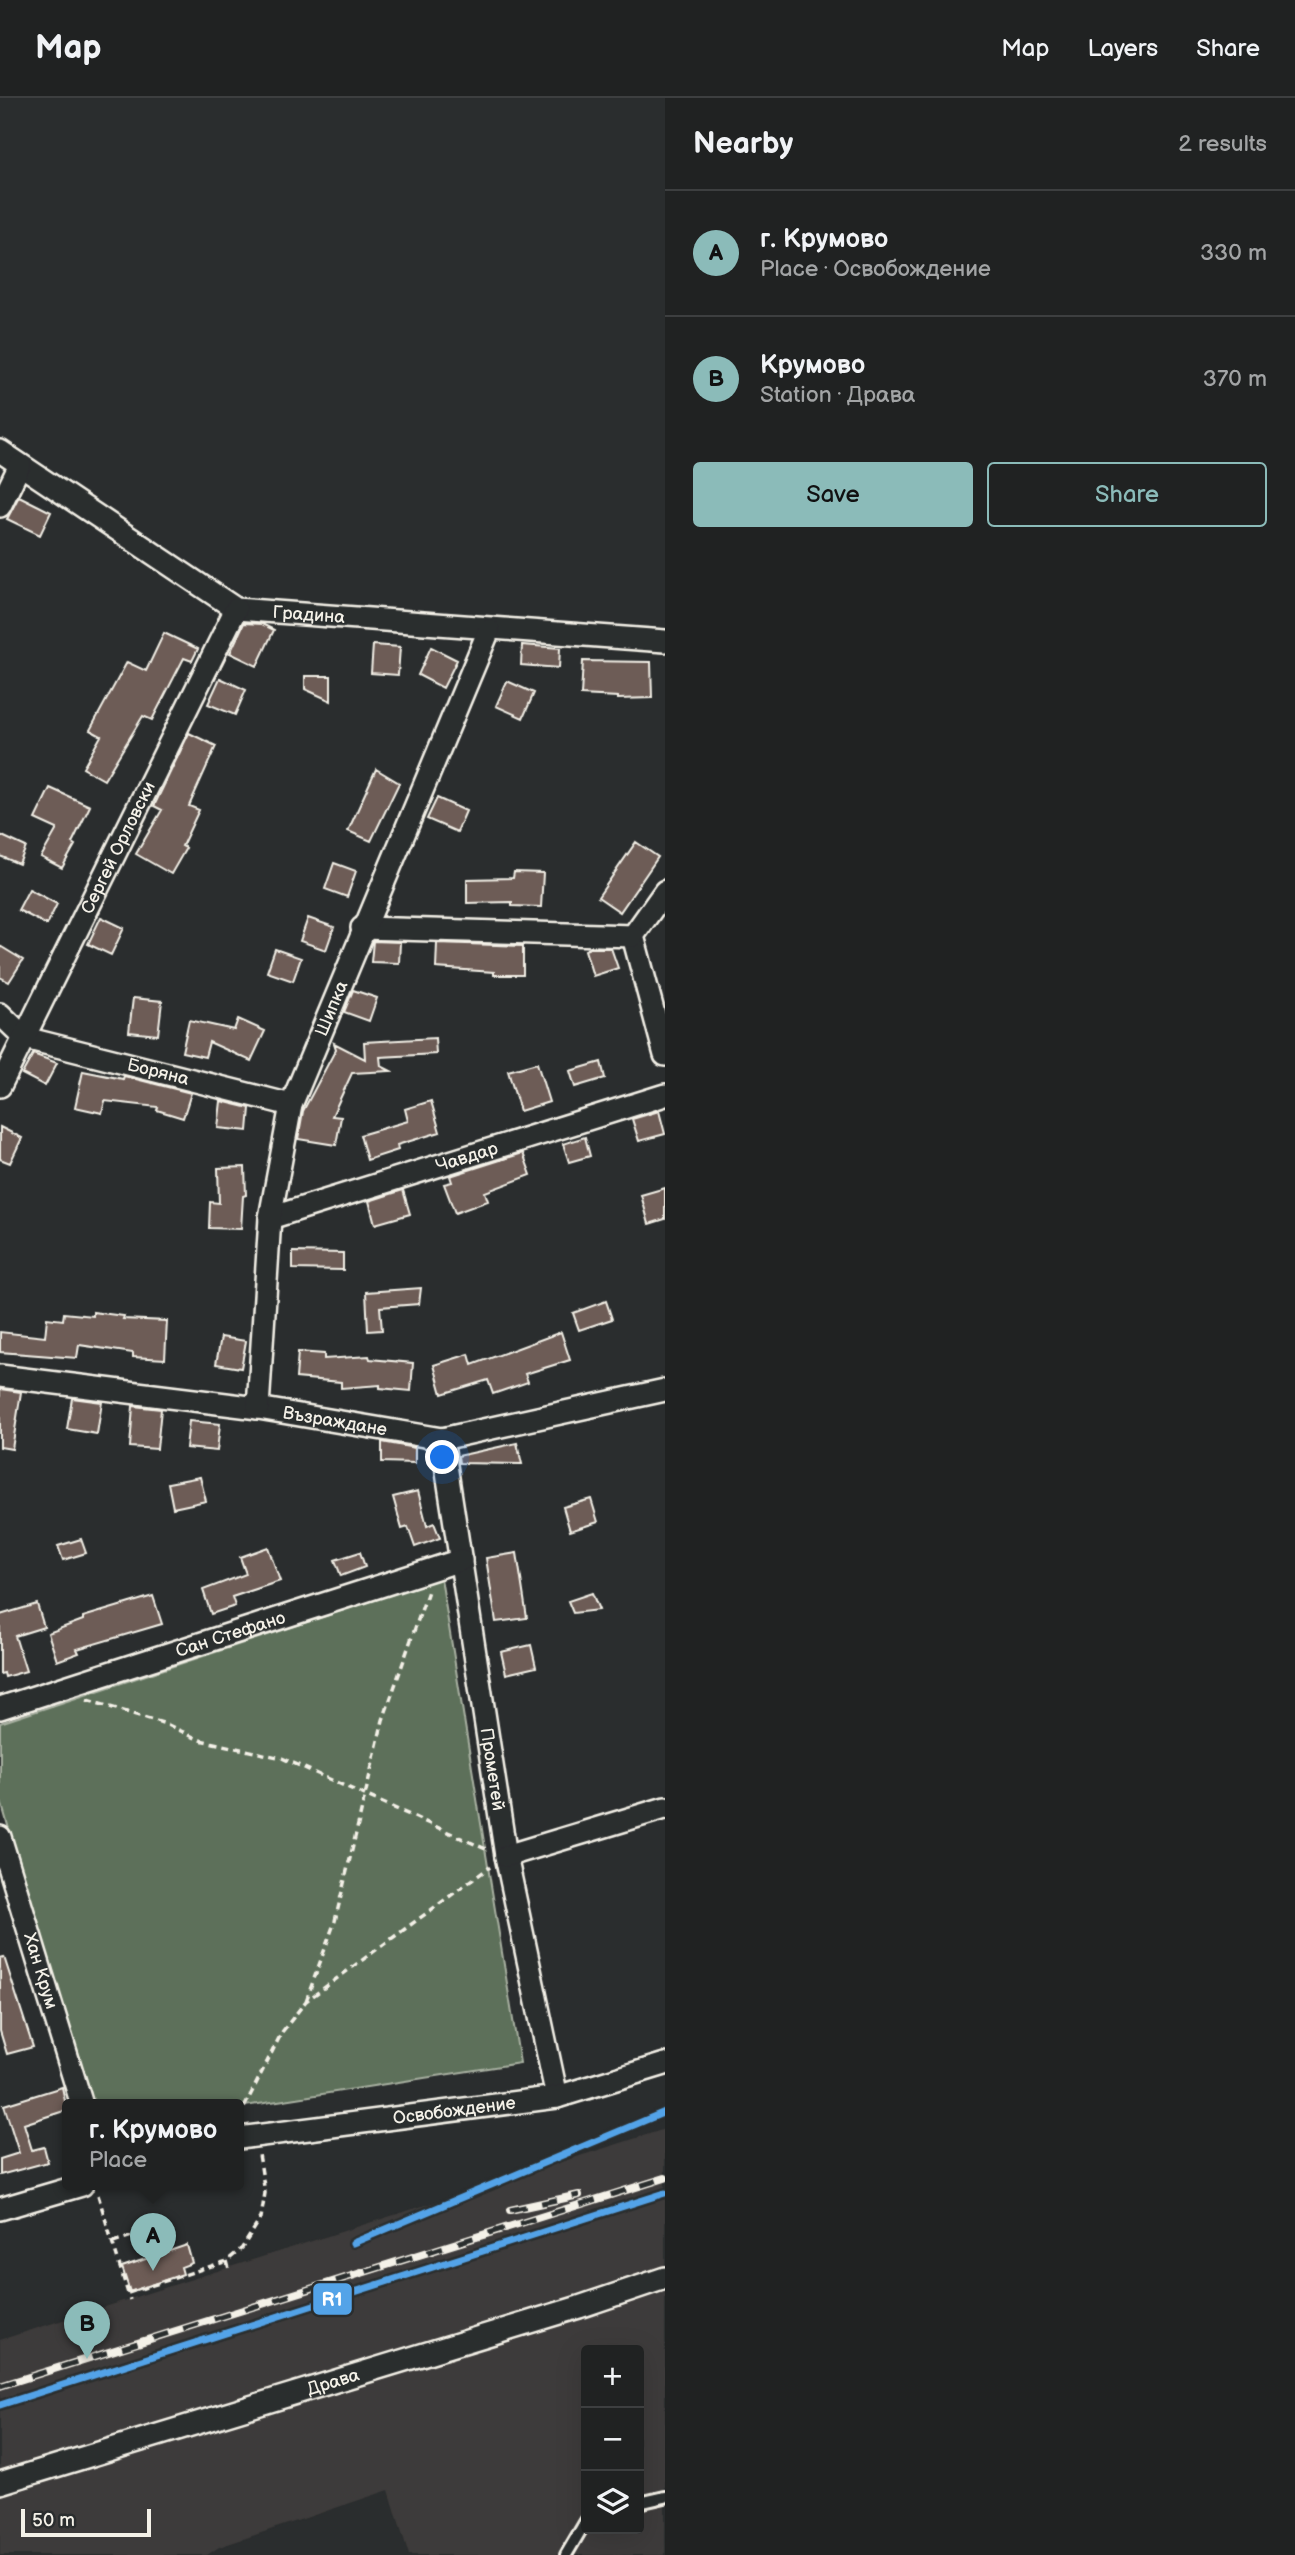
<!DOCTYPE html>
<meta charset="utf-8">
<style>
:root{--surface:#202222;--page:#282a2a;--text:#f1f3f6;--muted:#a2a4a5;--line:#3d3f40;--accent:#8bbbb9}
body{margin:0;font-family:"Balsamiq Sans",sans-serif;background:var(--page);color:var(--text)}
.controls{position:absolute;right:21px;bottom:21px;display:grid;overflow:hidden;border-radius:7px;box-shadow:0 7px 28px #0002}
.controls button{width:63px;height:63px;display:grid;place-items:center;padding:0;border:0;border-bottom:2px solid var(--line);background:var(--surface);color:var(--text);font:35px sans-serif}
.scale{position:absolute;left:21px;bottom:18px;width:130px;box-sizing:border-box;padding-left:7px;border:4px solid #f4f1e8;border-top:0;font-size:19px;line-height:24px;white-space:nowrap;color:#f4f1e8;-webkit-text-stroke:5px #2a2d2e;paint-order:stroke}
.you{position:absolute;left:443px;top:1360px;width:24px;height:24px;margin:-18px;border:5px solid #fff;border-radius:50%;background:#1a73e8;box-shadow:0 0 0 10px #1a73e833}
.badge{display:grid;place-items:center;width:46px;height:46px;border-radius:50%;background:var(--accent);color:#111;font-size:23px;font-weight:700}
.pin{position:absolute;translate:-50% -58px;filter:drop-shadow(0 2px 4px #0008)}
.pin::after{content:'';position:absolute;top:37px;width:24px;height:21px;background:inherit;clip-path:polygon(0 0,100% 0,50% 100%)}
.popup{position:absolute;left:62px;top:2001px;width:182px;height:91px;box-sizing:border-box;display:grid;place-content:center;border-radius:7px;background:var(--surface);filter:drop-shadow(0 2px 5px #0005);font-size:23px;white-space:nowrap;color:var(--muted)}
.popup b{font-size:26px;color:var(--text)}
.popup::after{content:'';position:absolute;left:50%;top:100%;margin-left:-14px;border:14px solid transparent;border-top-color:var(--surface)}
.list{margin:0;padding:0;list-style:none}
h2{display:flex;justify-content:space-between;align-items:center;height:91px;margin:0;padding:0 28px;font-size:30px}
h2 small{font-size:23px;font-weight:400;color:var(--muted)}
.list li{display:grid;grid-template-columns:46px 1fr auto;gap:21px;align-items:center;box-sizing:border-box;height:126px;padding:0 28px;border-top:2px solid var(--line)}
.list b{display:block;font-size:26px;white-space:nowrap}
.list p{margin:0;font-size:23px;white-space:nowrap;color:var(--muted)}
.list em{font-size:23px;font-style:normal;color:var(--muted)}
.actions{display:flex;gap:14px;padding:21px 28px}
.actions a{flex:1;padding:16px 0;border:2px solid var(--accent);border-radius:7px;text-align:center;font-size:24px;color:var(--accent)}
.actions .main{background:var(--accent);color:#111}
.icon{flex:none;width:38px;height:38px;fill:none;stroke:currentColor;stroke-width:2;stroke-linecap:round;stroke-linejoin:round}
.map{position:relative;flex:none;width:665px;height:2457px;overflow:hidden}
header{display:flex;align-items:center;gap:42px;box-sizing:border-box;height:98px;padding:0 35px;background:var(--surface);border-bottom:2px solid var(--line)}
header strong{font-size:33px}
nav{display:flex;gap:38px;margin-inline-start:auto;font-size:24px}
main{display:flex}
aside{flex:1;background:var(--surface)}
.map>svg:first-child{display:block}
.built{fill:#3e3b3a;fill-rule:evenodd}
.green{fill:#5d705a;stroke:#a8b0a1;stroke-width:2}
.building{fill:#6d5c57;stroke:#f4f1e8;stroke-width:2}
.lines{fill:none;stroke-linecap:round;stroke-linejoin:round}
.service-casing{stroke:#f4f1e8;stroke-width:16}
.minor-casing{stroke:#f4f1e8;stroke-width:26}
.path{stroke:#f4f1e8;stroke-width:3.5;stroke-dasharray:7 5;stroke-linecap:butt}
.service{stroke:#2a2d2e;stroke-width:10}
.minor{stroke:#2a2d2e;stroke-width:21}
.rail-casing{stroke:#f4f1e8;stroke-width:8}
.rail{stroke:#2a2d2e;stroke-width:5;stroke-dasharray:16;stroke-linecap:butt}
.rail-1-casing{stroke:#2a2d2e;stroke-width:12}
.rail-1{stroke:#53a3e8;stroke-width:7}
.labels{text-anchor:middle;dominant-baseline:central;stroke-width:5;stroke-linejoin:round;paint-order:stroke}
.street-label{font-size:18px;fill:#f4f1e8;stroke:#2a2d2e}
.line-badge{stroke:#2a2d2e;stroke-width:2.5}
.badge-label{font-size:19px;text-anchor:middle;font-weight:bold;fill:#fff}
</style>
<header>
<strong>Map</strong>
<nav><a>Map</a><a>Layers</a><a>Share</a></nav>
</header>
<main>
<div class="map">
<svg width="665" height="2457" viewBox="0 0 665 2457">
<rect width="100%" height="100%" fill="#2a2d2e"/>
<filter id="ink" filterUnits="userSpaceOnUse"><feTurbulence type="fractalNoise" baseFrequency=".0143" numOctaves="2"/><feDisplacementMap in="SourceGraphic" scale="14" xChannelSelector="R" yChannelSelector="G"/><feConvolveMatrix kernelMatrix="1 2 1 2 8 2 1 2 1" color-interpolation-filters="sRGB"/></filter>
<g filter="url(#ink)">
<!-- built -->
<path class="built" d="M 665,2031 L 665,2457 L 409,2457 L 389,2392 L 219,2449 L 207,2457 L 0,2457 L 0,2242 ZM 586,2252 L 639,2252 L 639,2431 L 586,2431 Z"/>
<!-- green -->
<path class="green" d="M 441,1480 L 520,1965 L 239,2009 L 89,2007 L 0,1700 L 0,1625 Z"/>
<!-- building -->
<path class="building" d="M 19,398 L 51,414 L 40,437 L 7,421 Z
M 244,525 L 262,526 L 274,532 L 257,568 L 230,555 Z
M 164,535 L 198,551 L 192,563 L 184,560 L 152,622 L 143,618 L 104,682 L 83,670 L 101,638 L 90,632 L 127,564 L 146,573 Z
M 373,547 L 400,549 L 398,577 L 371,575 Z
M 522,547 L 560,550 L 559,570 L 521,567 Z
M 431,549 L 457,562 L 443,590 L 418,577 Z
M 583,563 L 651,564 L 652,600 L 618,601 L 618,599 L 581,597 Z
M 305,578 L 331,578 L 331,603 L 305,591 Z
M 220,580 L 246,592 L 235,617 L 208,606 Z
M 507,583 L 534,595 L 523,620 L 496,608 Z
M 189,635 L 216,648 L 189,708 L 199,712 L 182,748 L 186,750 L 171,776 L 136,756 L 162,712 L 154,708 Z
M 376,671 L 399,685 L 371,743 L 348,733 Z
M 50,690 L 90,708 L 72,745 L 75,747 L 62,770 L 41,759 L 57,731 L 35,721 Z
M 437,700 L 466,713 L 457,734 L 427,721 Z
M 0,737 L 26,749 L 19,766 L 0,758 Z
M 636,744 L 658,759 L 620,814 L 598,799 Z
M 334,765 L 356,773 L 347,799 L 325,791 Z
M 514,774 L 543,775 L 541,809 L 512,808 L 512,804 L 467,805 L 467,781 L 513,780 Z
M 29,791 L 57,806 L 47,827 L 18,812 Z
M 101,819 L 124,830 L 111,857 L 88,846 Z
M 308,820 L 334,829 L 326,852 L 300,843 Z
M 373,843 L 400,844 L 399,865 L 371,864 Z
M 437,845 L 523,848 L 523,877 L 494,877 L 494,874 L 436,870 Z
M 0,848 L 23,862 L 9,884 L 0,879 Z
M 590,850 L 611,850 L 618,870 L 593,878 L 585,852 Z
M 275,851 L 301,860 L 293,883 L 267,874 Z
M 353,892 L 377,900 L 369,923 L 344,914 Z
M 133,900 L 162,903 L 158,937 L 129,934 Z
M 238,921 L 265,933 L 251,963 L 209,944 L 205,959 L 182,954 L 189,922 L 234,932 Z
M 435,940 L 436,956 L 380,959 L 381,968 L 391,973 L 352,975 L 332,1018 L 341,1019 L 336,1047 L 298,1041 L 303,1013 L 336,951 L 334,945 L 365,961 L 364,944 Z
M 33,956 L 57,965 L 45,988 L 22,976 Z
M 601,964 L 605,980 L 575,989 L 570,973 Z
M 537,965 L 549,1004 L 520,1013 L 508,973 Z
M 83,973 L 123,981 L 124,978 L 191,995 L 183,1020 L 157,1012 L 158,1009 L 105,1003 L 102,1015 L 75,1009 Z
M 221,1003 L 250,1010 L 248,1033 L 218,1030 Z
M 431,1003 L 440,1034 L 397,1047 L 398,1052 L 367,1062 L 360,1037 L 408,1023 L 405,1011 Z
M 659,1013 L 665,1036 L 639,1043 L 632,1021 Z
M 0,1029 L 22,1040 L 10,1065 L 0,1061 Z
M 585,1039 L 590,1058 L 569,1064 L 563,1046 Z
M 523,1055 L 531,1077 L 485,1094 L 488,1103 L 455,1115 L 444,1086 L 452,1084 L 450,1078 Z
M 245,1069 L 246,1097 L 243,1098 L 241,1131 L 209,1130 L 210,1104 L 219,1105 L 218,1070 Z
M 665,1090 L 665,1121 L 649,1126 L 641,1097 Z
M 403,1092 L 410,1116 L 375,1126 L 369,1103 Z
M 293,1154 L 343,1155 L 343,1172 L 293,1171 Z
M 421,1190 L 419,1206 L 380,1209 L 382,1232 L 368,1233 L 366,1194 Z
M 606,1203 L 612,1221 L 579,1232 L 573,1215 Z
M 93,1214 L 124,1218 L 123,1221 L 167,1223 L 165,1261 L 133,1259 L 133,1255 L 79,1247 L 77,1260 L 0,1254 L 0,1234 L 45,1239 L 47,1220 L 63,1222 L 64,1215 L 93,1218 Z
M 561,1234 L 570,1262 L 525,1276 L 528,1284 L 493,1296 L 488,1282 L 442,1296 L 434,1267 L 469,1256 L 472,1267 Z
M 221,1239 L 246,1243 L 241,1270 L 216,1266 Z
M 298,1254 L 324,1256 L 324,1261 L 369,1258 L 370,1261 L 413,1265 L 411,1293 L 380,1290 L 380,1287 L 341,1290 L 341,1284 L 296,1280 Z
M 0,1291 L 21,1294 L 12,1351 L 0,1349 Z
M 72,1300 L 102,1304 L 97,1336 L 67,1331 Z
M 133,1308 L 161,1311 L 157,1351 L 130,1349 Z
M 189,1323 L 220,1326 L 217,1353 L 186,1350 Z
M 382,1344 L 415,1350 L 415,1365 L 382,1364 Z
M 517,1345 L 522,1366 L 459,1365 L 458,1358 Z
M 200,1379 L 206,1403 L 173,1410 L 168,1385 Z
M 418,1393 L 427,1428 L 434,1425 L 440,1440 L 415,1449 L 408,1429 L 402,1431 L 393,1399 Z
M 591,1401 L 598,1424 L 570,1433 L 563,1409 Z
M 81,1441 L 86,1455 L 63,1462 L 58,1448 Z
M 268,1449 L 280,1483 L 232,1499 L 235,1508 L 211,1516 L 203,1492 L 246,1476 L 240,1459 Z
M 360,1454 L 365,1469 L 341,1478 L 335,1462 Z
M 517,1455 L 527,1520 L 496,1524 L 486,1460 Z
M 592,1495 L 599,1512 L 573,1515 L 568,1503 Z
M 153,1498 L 162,1526 L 77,1551 L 79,1555 L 57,1563 L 48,1535 L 83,1522 L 83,1519 Z
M 37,1506 L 44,1529 L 15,1538 L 26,1573 L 5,1579 L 4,1575 L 0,1576 L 0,1517 Z
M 531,1547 L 536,1569 L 506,1576 L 501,1554 Z
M 4,1859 L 33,1949 L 7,1956 L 0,1933 L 0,1860 Z
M 62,1989 L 67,2012 L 24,2026 L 32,2052 L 44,2049 L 48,2064 L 0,2077 L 0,2061 L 19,2055 L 4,2007 Z
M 187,2147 L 192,2165 L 181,2169 L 183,2176 L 130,2194 L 122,2169 Z"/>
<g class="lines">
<!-- service casing -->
<g class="service-casing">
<path id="service" d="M 639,2405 L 665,2399
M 566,2457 L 586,2423"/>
</g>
<!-- minor casing -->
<g class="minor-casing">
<g id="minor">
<path id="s1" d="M 0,353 L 236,511 L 665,543"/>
<path d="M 0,408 L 20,367"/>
<path d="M 665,793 L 633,838 L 665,957"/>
<path d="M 362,830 L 633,838"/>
<path id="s2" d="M 0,916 L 25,940 L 291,1007"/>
<path id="s3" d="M 0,988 L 236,511"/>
<path id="s4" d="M 270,1120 L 665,997"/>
<path id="s5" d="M 0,1278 L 258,1310 L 442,1341 L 665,1292"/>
<path id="s6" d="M 258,1310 L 270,1120 L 291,1007 L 489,532"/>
<path id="s7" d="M 442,1341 L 506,1758 L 557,1999"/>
<path id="s8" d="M 0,1610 L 461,1462"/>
<path id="s9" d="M 0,1739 L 82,2007"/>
<path d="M 506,1758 L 665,1710"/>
<path id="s10" d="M 239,2040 L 557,1999 L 665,1966"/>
<path d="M 0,2111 L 82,2087"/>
<path id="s11" d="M 0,2385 L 579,2209 L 665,2180"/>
</g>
</g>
<!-- path -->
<path class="path" d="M 87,1602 L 166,1626 L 200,1642 L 282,1660 L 488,1752
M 306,1903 L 335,1823 L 383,1622 L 428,1493
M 239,2020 L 282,1934 L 306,1903 L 490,1769
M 98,2097 L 130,2202
M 113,2144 L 145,2134 L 153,2159
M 227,2163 L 229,2171
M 128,2195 L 227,2163 L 242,2150 L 261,2120 L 265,2095 L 259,2056"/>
<!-- service -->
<use href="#service" class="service"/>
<!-- minor -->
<use href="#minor" class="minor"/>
<!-- rail casing -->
<g class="rail-casing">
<path id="rail" d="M 510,2112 L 579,2097
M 353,2145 L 665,2014
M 0,2288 L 665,2080"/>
</g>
<!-- rail -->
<use href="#rail" class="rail"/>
<!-- rail-1 casing -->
<g class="rail-1-casing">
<path id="rail-1" d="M 353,2145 L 665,2014
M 0,2307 L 665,2095"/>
</g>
<!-- rail-1 -->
<use href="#rail-1" class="rail-1"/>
</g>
</g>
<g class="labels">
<!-- street labels -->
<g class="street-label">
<text stroke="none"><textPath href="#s1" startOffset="357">Градина</textPath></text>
<text stroke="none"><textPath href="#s3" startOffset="266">Сергей Орловски</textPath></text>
<text stroke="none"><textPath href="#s6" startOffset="410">Шипка</textPath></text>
<text stroke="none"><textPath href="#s2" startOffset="172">Боряна</textPath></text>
<text stroke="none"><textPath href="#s4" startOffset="206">Чавдар</textPath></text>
<text stroke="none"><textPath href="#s5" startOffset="338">Възраждане</textPath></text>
<text stroke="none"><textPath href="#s8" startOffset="242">Сан Стефано</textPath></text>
<text stroke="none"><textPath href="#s7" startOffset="334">Прометей</textPath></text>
<text stroke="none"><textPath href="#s9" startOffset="140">Хан Крум</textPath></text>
<text stroke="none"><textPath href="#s10" startOffset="217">Освобождение</textPath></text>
<text stroke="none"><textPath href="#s11" startOffset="348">Драва</textPath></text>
</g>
</g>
<rect class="line-badge" x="312" y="2184" width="41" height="34" rx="7" fill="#53a3e8"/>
<g class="badge-label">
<text x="332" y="2208">R1</text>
</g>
</svg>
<div class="controls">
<button>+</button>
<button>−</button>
<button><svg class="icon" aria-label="layers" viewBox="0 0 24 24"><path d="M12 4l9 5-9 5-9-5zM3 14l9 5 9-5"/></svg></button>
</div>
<div class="scale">50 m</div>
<div class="you"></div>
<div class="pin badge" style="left:153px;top:2173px">A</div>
<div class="popup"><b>г. Крумово</b>Place</div>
<div class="pin badge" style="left:87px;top:2261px">B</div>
</div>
<aside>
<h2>Nearby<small>2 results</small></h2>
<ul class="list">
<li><span class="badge">A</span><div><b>г. Крумово</b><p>Place · Освобождение</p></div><em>330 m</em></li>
<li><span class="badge">B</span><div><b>Крумово</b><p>Station · Драва</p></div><em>370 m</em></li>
</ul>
<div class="actions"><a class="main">Save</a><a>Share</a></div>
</aside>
</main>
